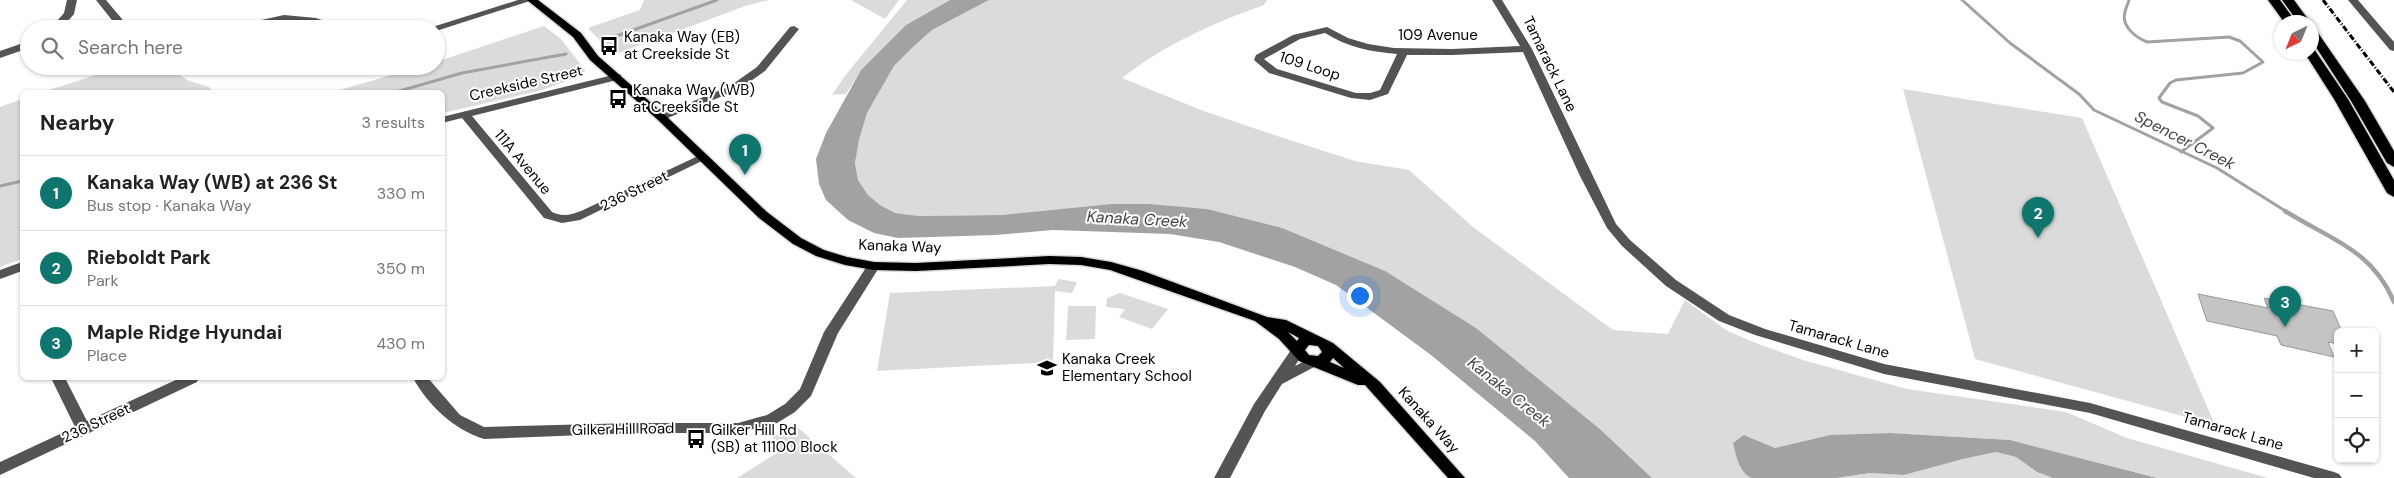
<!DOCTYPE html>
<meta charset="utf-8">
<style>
:root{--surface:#fff;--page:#f2f2f2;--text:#222;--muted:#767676;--line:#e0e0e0;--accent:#0f766e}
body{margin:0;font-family:"DM Sans",sans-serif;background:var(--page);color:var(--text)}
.controls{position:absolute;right:15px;bottom:15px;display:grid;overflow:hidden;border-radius:8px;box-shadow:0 1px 4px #0004}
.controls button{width:45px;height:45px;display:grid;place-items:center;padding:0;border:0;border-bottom:1px solid var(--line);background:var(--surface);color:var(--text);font:25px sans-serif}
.compass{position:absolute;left:2274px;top:15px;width:45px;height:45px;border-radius:50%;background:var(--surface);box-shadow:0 1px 4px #0004;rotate:223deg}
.you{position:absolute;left:1359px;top:295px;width:18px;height:18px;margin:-12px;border:4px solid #fff;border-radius:50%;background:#1a73e8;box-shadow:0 0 0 8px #1a73e833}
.badge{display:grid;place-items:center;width:32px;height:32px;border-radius:50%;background:var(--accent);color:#fff;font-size:16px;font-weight:700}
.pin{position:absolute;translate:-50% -41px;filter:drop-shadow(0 1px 2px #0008)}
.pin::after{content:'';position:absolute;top:26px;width:18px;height:15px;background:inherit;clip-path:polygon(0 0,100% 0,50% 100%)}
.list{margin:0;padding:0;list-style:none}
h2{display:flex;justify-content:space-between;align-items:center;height:65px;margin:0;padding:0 20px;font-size:21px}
h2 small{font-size:16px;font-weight:400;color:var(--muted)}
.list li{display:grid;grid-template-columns:32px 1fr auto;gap:15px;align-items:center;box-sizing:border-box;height:75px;padding:0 20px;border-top:1px solid var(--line)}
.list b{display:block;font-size:19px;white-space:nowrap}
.list p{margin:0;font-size:16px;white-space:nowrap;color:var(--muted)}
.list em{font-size:16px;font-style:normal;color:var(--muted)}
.icon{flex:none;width:28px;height:28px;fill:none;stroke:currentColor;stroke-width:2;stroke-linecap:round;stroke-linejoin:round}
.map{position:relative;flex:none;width:2394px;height:478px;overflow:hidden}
.search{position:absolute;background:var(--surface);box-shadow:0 1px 4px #0004;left:20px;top:20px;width:425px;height:55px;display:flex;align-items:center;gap:12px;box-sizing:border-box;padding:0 18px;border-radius:28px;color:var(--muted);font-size:19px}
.panel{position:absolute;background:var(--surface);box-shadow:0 1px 4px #0004;left:20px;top:90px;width:425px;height:290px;border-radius:8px}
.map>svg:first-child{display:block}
.green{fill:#dbdbdb}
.water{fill:#a2a2a2}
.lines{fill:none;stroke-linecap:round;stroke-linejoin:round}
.stream-far1{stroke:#a2a2a2;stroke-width:3}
.stream{stroke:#a2a2a2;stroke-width:4.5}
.building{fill:#c4c4c4;stroke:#989898}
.major-casing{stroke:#dbdbdb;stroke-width:3}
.highway-casing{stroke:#dbdbdb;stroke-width:3}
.minor{fill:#545454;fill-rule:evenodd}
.major{fill:#000;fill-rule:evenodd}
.highway{fill:#000;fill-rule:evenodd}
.rail{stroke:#000;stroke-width:3;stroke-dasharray:6 2 1 2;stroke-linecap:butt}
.labels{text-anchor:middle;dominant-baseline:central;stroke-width:4;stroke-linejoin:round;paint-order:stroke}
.street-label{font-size:15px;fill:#000;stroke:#fff}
.poi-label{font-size:15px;fill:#000;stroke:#fff;text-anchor:start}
.water-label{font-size:16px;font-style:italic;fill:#434343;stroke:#fff}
</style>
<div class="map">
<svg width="2394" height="478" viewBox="0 0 2394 478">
<rect width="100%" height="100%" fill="#fff"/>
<!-- green -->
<path class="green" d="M 644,0 L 770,0 L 748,5 L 613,55 L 588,28 L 640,10 Z
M 851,0 L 899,0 L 885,19 Z
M 907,0 L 950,0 L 906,25 L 861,70 L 846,94 L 832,95 L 844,77 Z
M 989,0 L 1267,0 L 1264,5 C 1213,23 1164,45 1122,78 L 1201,110 L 1271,134 L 1355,161 L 1409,170 L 1473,227 L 1613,330 L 1668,334 L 1685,300 L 1726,330 L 1758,344 L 1803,360 L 1907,389 L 2066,412 L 2127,438 L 2268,478 L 2157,478 L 2010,440 L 1890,433 L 1830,435 L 1775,448 L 1744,435 L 1748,476 L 1752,478 L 1652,478 L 1601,430 L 1207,209 L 1111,204 L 1001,215 L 919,216 L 895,213 L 880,205 L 868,195 L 858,180 L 855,163 L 859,140 L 867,113 L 894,66 L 913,47 L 932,30 Z
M 544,26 L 561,39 L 585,70 L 584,75 L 542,90 L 443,113 L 442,92 L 333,92 L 422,66 L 436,66 L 436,62 Z
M 124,66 L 167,66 L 187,80 L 209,87 L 213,92 L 43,92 Z
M 1903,89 L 2082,118 L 2215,425 L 1975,359 Z
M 22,99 L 22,259 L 0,267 L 0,107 Z
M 1058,279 L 1077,282 L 1072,293 L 1055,291 L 1053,362 L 877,371 L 890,293 L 1055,286 Z
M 1120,293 L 1168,309 L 1152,329 L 1119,317 L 1125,309 L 1106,307 L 1107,298 Z
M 1068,306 L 1096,306 L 1095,339 L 1066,340 Z
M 796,426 L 856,478 L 737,478 L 778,452 L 772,437 Z
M 1996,452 L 2016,457 L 2037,472 L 2053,478 L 1836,478 L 1870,473 L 1904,475 L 1963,459 Z"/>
<!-- water -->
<path class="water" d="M 950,0 L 989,0 L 932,30 L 913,47 L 894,66 L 867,113 L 859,140 L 855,163 L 858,180 L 868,195 L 880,205 L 895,213 L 919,216 L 1001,215 L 1111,204 L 1148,204 L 1207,209 L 1282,228 L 1385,271 L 1476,328 L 1601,430 L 1652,478 L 1569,478 L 1535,441 L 1431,355 L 1336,285 L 1295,267 L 1219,242 L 1170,234 L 1053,230 L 996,235 L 898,238 L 874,233 L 848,220 L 826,200 L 819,184 L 816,159 L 826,133 L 861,70 L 906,25 Z
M 1890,433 L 2010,440 L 2157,478 L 2053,478 L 2037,472 L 2016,457 L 1996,452 L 1963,459 L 1904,475 L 1870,473 L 1836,478 L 1752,478 C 1739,473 1736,455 1733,443 L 1744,435 L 1775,448 L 1830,435 Z"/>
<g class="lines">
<!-- stream-far1 -->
<path class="stream-far1" d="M 1962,0 L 2010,43 L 2079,94 L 2094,110 L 2217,168 L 2287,212
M 2129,0 C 2128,4 2126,7 2125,12 C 2121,26 2135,37 2147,42 L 2229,37 L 2240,41 L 2263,62 L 2243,73 L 2176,80 L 2170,83 L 2159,98 L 2162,102 L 2198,116 L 2213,128 L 2181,152
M 611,38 L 717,0
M 396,92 L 462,73 L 566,54
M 0,186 L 22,181"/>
<!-- stream -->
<path class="stream" d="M 2285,211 C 2329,239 2372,249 2394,302"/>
</g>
<!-- building -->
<path class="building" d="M 2198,294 L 2268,308 L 2264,298 L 2333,311 L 2342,332 L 2338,332 L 2338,344 L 2328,342 L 2334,357 L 2281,345 L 2277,336 L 2207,321 Z"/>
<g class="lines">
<!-- major casing -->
<g class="major-casing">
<path id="major" d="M 527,0 L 538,0 L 581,33 L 598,56 L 665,115 L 767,212 L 801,238 L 824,250 L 847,257 L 874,262 L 916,263 L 1049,256 L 1081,257 L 1111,262 L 1143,271 L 1267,317 L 1286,320 L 1333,343 L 1380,382 L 1465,478 L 1448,478 L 1365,385 L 1358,385 L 1299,361 L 1279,339 L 1255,321 L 1110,270 L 1081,265 L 1049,264 L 916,271 L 874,270 L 845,265 L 816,256 L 793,244 L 759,218 L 657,119 L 590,60 L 573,37 ZM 1288,332 L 1299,338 L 1297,341 ZM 1309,345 L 1318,346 L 1322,352 L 1318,356 L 1309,355 L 1305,350 ZM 1333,358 L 1344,368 L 1330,362 Z"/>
</g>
<!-- highway casing -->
<g class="highway-casing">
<path id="highway" d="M 2268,0 L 2280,0 L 2296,22 L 2284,22 Z
M 2282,0 L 2294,0 L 2310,22 L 2298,22 Z
M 2312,29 L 2316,30 L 2365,101 L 2394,151 L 2394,167 L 2387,163 L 2351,101 L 2312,41 Z
M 2312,49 L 2314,49 L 2348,99 L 2394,180 L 2394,197 L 2387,193 L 2334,99 L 2304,52 L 2312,52 Z"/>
</g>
<!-- minor -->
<path class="minor" d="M 67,0 L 77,0 L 74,14 L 61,29 L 50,29 L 64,13 Z
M 96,0 L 106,0 L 127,25 L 127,29 L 119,29 Z
M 518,0 L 533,0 L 436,31 L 436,29 L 426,29 Z
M 1492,0 L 1502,0 L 1532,49 L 1616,224 L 1630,240 L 1676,280 L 1729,315 L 1765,329 L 1884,364 L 2090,403 L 2334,472 L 2339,474 L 2342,478 L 2314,478 L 2090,413 L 1884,374 L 1755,335 L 1719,321 L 1666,286 L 1622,246 L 1607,228 L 1580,176 L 1523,52 L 1452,55 L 1407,55 L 1388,94 L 1370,100 L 1351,98 L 1269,73 L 1254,60 L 1256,55 L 1293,35 L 1327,27 L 1348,38 L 1368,44 L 1394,48 L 1452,49 L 1520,46 ZM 1325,33 C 1347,47 1371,52 1397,54 L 1380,90 L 1370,93 L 1356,93 L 1277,69 L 1264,59 L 1300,39 Z
M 2348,0 L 2358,0 L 2394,42 L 2394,51 L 2390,50 Z
M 284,15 L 316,18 L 348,29 C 326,29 305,18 283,21 C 269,23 255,31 241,28 L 257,21 Z
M 794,26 L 799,29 L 765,71 L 738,90 L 665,119 L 657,119 L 655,117 L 730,86 L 757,67 L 790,27 Z
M 29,41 L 29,48 L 0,58 L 0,51 Z
M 617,74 L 621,75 L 621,79 L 472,116 L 552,212 C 562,217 571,215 581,211 L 698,156 L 706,156 L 708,158 L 580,220 L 562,223 L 544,218 L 462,118 L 442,123 L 442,117 Z
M 22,262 L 22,271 L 0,279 L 0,270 Z
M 874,262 L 880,266 L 838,333 L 811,396 L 795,412 L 777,423 L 738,433 L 634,433 L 484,439 C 453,429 429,406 413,378 L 428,378 L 460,415 L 484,427 L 634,423 L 738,423 L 767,415 L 785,404 L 800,389 L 824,332 L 869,263 Z
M 1298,345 L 1303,347 L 1305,350 L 1295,366 L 1315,356 L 1320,358 L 1322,361 L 1320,364 L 1282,384 L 1265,411 L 1230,478 L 1214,478 L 1254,404 L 1293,347 Z
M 51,378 L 65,378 L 87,421 L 180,378 L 199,378 L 197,382 L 0,475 L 0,462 L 75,427 Z"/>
<!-- major -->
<use href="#major" class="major"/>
<!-- highway -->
<use href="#highway" class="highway"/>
<!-- rail -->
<path class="rail" d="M 2323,0 L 2394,92"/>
</g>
<!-- icons -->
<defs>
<g id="bus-bare" transform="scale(1.5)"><path d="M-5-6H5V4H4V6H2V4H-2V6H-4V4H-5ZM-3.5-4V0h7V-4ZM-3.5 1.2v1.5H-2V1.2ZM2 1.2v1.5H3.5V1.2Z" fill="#000" stroke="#fff" stroke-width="2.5" paint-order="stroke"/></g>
<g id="school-bare" transform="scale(1.5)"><path d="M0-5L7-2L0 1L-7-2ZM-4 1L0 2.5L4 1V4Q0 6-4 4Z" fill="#000" stroke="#fff" stroke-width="2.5" paint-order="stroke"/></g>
</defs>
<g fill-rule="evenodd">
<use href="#bus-bare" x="609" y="46"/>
<use href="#bus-bare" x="618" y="99"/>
<use href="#school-bare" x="1047" y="368"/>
<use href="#bus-bare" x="696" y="439"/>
</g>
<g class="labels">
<!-- street labels -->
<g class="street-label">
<text x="1438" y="35">109 Avenue</text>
<text transform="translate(1550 64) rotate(64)">Tamarack Lane</text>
<text transform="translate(1310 66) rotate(18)">109 Loop</text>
<text transform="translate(526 83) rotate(-13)">Creekside Street</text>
<text transform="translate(523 162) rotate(50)">111A Avenue</text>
<text transform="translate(634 191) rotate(-26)">236 Street</text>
<text transform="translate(900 246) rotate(2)">Kanaka Way</text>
<text transform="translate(1839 339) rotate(16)">Tamarack Lane</text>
<text transform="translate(1429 420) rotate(48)">Kanaka Way</text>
<text transform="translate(96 423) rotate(-25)">236 Street</text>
<text transform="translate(623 429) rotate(-1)">Gilker Hill Road</text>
<text transform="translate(2233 431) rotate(16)">Tamarack Lane</text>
</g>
<!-- poi labels -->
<g class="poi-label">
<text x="624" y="37">Kanaka Way (EB)<tspan x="624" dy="17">at Creekside St</tspan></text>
<text x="633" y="90">Kanaka Way (WB)<tspan x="633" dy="17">at Creekside St</tspan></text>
<text x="1062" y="359">Kanaka Creek<tspan x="1062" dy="17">Elementary School</tspan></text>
<text x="711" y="430">Gilker Hill Rd<tspan x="711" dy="17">(SB) at 11100 Block</tspan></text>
</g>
<!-- water labels -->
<g class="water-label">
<text transform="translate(2185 140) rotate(27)">Spencer Creek</text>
<text transform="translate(1137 219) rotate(3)">Kanaka Creek</text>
<text transform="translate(1509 392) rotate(39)">Kanaka Creek</text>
</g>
</g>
</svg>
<div class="controls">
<button>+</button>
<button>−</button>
<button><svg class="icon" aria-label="locate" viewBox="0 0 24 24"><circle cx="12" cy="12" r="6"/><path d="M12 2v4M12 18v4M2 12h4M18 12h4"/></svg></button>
</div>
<svg class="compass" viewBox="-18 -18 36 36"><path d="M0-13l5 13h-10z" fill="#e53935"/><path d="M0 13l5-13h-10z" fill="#767676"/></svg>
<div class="you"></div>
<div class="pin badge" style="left:745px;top:175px">1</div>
<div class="pin badge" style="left:2038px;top:238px">2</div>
<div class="pin badge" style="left:2285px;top:327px">3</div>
<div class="search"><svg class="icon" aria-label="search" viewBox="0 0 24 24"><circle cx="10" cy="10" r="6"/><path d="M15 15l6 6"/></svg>Search here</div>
<section class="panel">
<h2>Nearby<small>3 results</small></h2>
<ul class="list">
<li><span class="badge">1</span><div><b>Kanaka Way (WB) at 236 St</b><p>Bus stop · Kanaka Way</p></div><em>330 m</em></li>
<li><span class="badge">2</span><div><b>Rieboldt Park</b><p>Park</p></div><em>350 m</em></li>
<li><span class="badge">3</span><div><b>Maple Ridge Hyundai</b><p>Place</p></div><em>430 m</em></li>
</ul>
</section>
</div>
